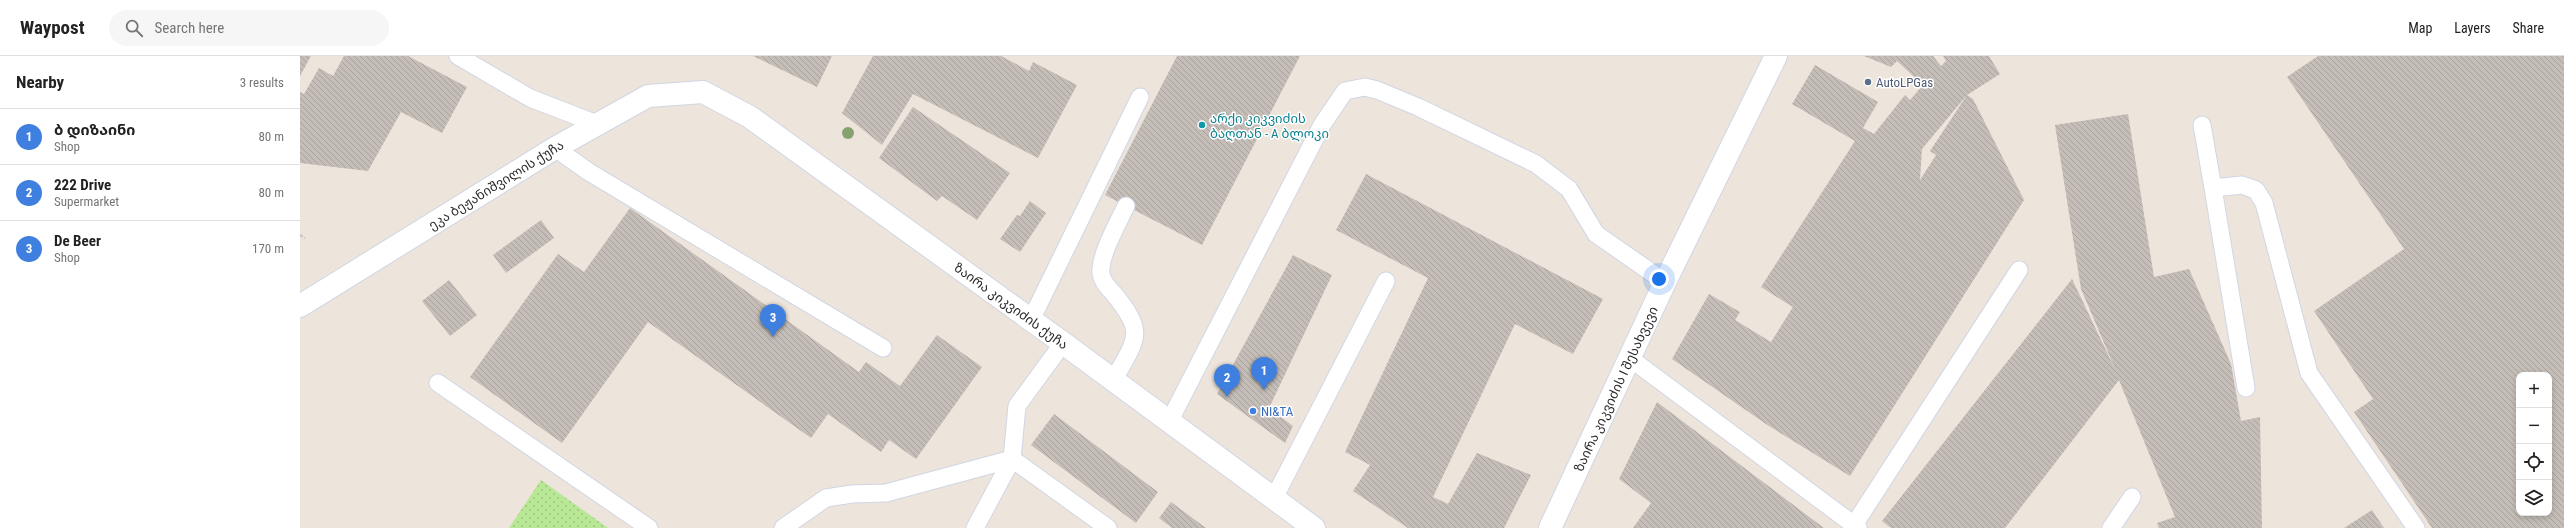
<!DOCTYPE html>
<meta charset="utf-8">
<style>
:root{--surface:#fff;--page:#f6f6f6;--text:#222;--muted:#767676;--line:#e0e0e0;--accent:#366eff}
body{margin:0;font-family:"Roboto Condensed","Noto Sans Georgian",sans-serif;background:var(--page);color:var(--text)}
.controls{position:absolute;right:12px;bottom:12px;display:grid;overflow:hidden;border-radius:8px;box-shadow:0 2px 6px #0003}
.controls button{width:36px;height:36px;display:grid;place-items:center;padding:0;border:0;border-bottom:1px solid var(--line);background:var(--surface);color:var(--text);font:20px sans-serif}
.you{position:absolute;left:1359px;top:223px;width:14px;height:14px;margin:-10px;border:3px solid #fff;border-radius:50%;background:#1a73e8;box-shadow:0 0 0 6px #1a73e833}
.badge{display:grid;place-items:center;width:26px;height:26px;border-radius:50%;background:var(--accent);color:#fff;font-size:13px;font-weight:700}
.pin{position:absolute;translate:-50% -33px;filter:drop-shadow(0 1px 2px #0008)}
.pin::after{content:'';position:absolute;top:21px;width:14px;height:12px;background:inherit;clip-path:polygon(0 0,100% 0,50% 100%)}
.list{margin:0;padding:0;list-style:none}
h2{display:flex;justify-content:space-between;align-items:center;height:52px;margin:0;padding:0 16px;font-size:17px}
h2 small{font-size:13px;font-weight:400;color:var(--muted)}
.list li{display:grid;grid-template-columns:26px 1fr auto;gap:12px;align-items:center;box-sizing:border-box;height:56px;padding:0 16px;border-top:1px solid var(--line)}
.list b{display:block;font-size:15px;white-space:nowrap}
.list p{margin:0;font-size:13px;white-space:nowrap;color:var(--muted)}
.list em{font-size:13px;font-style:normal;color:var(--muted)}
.icon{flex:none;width:22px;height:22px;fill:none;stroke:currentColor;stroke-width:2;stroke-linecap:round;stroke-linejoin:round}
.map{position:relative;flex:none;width:2264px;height:472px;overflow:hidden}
header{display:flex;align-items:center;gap:24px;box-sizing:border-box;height:56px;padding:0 20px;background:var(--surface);border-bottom:1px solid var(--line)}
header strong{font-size:19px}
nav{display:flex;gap:22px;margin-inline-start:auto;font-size:14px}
.search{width:280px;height:36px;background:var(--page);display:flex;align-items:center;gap:10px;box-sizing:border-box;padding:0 14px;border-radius:22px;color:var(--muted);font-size:15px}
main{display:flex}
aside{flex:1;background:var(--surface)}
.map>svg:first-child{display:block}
.green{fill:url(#green-dots)}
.building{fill:url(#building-back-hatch);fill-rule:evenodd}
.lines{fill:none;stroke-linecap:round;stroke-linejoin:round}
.service-casing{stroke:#d1d6e4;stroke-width:19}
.minor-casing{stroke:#d1d6e4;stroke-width:24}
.tertiary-casing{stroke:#d1d6e4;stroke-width:24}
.path{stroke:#c3c3c3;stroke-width:2.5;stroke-dasharray:3 2;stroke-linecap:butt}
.service{stroke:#fff;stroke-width:17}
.minor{stroke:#fff;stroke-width:22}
.tertiary{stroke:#fff;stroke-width:22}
.tree{fill:#85a26f}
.service-dot{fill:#5c6f8a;stroke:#fff;stroke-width:1.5}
.culture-dot{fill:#0f9aa8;stroke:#fff;stroke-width:1.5}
.shop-dot{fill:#3f7fe0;stroke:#fff;stroke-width:1.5}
.labels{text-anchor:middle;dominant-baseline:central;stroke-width:3;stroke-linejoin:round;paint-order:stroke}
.service-label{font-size:13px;fill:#4e5e75;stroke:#fff;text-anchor:start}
.culture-label{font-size:13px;fill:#0d838f;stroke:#fff;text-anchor:start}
.street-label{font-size:13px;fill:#2a2a2a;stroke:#fff}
.shop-label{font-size:13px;fill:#366cbe;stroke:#fff;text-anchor:start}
</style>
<header>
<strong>Waypost</strong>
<div class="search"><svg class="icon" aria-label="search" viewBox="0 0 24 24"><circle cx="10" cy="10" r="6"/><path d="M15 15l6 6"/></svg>Search here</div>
<nav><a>Map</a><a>Layers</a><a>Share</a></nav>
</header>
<main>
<aside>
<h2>Nearby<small>3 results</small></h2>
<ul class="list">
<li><span class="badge" style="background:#3f7fe0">1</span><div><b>ბ დიზაინი</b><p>Shop</p></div><em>80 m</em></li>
<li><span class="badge" style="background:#3f7fe0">2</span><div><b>222 Drive</b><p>Supermarket</p></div><em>80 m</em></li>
<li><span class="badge" style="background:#3f7fe0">3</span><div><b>De Beer</b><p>Shop</p></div><em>170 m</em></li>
</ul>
</aside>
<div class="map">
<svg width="2264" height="472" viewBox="0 0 2264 472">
<defs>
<pattern id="green-dots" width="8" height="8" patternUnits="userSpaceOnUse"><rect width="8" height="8" fill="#b8e795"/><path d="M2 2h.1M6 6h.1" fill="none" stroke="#9ec681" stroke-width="1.8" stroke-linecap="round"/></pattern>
<pattern id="building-back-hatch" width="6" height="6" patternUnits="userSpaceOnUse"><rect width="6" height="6" fill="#c5beb8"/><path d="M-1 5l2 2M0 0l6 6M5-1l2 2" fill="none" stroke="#a9a39e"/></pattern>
</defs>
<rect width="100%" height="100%" fill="#ede4db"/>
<!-- green -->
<path class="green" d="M 241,424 L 308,472 L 209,472 Z"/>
<!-- building -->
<path class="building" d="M 0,0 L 11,0 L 0,20 Z
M 44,0 L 108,0 L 167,31 L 142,77 L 101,56 L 68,115 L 0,107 L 0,36 L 4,38 L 19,12 L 33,20 Z
M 453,0 L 532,0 L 517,31 Z
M 573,0 L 701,0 L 729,15 L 733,6 L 777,29 L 738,102 L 613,38 L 582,89 L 542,57 Z
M 877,0 L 1000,0 L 902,189 L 805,139 Z
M 1564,0 L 1633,0 L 1641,10 L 1646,5 L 1643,0 L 1689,0 L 1700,18 L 1667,39 L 1673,43 L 1724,144 L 1550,420 L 1466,368 L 1372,303 L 1409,238 L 1440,256 L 1435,264 L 1471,286 L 1493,251 L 1461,231 L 1555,85 L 1492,48 L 1515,9 L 1578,46 L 1563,72 L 1574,78 L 1605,39 L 1610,44 L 1623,29 L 1597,5 L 1591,11 ZM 1667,39 L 1630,95 L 1636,99 L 1620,124 L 1622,93 Z
M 2018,0 L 2264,0 L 2264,472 L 2132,472 L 2054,356 L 2073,343 L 2014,255 L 2104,193 L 1987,21 ZM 2219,319 L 2249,319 L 2249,457 L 2219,457 Z
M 613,51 L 710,117 L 677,164 L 642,140 L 637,145 L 579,102 Z
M 1828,58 L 1854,221 L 1889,213 L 1931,308 L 1941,365 L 1960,361 L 1962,472 L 1859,472 L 1857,467 L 1875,461 L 1819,324 L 1705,472 L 1591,472 L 1582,465 L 1772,223 L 1816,315 L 1781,233 L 1755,69 Z
M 1066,118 L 1303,243 L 1273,298 L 1215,268 L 1133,441 L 1148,448 L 1177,397 L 1231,419 L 1204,472 L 1108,472 L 1053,435 L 1070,409 L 1045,396 L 1128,222 L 1036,174 Z
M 730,145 L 746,157 L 720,196 L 700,183 L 717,159 L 720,160 Z
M 330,152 L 559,316 L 566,306 L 600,330 L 637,279 L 682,311 L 616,403 L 589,384 L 581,396 L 528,358 L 511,382 L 348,266 L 262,387 L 170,321 L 258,198 L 284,216 Z
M 241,164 L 254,182 L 206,217 L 193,199 Z
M 993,199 L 1032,219 L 969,352 L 993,370 L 985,387 L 917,338 Z
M 149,224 L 177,259 L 150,280 L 122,245 Z
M 1357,346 L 1524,472 L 1333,472 L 1351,447 L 1319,423 Z
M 754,358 L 858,436 L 836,467 L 731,389 Z
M 871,446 L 906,472 L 872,472 L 859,462 Z
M 2072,454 L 2084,472 L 2044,472 Z"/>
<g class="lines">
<!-- service casing -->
<g class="service-casing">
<path id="service" d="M 158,0 L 230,42 L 297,68
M 1902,69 L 1913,132 L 1942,129 L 1956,134 L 1964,147 L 2009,317 L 2116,472
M 255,92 L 289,116 L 583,292
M 1913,132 L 1946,332
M 731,264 L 840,41
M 1331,303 L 1558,472
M 813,325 C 836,283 847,278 814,238 C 809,233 802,225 801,218 C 799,200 818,167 826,150
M 138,327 L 349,472
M 869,366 L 1022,69 L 1045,35 L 1065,31 L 1077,34 L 1118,51 L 1236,108 L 1269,133 L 1296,178 L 1365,226
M 712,403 L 808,472
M 974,442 L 1086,225
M 1554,469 L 1719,214
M 483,472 L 526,442 L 552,438 L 586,437 L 712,403
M 675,472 L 712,403 L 717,350 L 763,287
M 1811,472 L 1832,441"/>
</g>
<!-- minor casing -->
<g class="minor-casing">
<path id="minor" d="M 1250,472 L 1365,226 L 1476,0"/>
</g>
<!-- tertiary casing -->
<g class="tertiary-casing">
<path id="tertiary" d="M 0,250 L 255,92 L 348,40 L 403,36 L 450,61 L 763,287 L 1014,472"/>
</g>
<!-- path -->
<path class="path" d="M 0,179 L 5,182"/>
<!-- service -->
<use href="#service" class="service"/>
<!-- minor -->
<use href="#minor" class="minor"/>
<!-- tertiary -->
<use href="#tertiary" class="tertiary"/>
</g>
<!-- trees -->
<circle class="tree" cx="548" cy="77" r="6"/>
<!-- markers -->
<circle class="service-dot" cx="1568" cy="26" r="4"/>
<circle class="culture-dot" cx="902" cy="69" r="4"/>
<circle class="shop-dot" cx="953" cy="355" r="4"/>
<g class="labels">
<!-- service labels -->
<g class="service-label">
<text x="1576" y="26">AutoLPGas</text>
</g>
<!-- culture labels -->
<g class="culture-label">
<text x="910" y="62">არქი კიკვიძის<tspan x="910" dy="15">ბაღთან - A ბლოკი</tspan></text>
</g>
<!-- street labels -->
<g class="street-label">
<text transform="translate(196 129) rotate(-32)">ეკა ბეჟანიშვილის ქუჩა</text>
<text transform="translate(711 250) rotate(36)">ზაირა კიკვიძის ქუჩა</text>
<text transform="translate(1316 333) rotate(-65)">ზაირა კიკვიძის I შესახვევი</text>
</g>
<!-- shop labels -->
<g class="shop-label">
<text x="961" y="355">NI&amp;TA</text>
</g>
</g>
</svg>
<div class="controls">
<button>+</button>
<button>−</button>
<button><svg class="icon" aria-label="locate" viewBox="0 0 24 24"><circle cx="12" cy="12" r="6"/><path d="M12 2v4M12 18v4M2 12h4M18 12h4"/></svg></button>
<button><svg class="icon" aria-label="layers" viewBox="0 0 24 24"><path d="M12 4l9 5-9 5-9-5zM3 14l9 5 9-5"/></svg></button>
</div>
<div class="you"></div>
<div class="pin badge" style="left:964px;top:334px;background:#3f7fe0">1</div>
<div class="pin badge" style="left:927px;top:341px;background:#3f7fe0">2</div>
<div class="pin badge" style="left:473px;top:281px;background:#3f7fe0">3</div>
</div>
</main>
